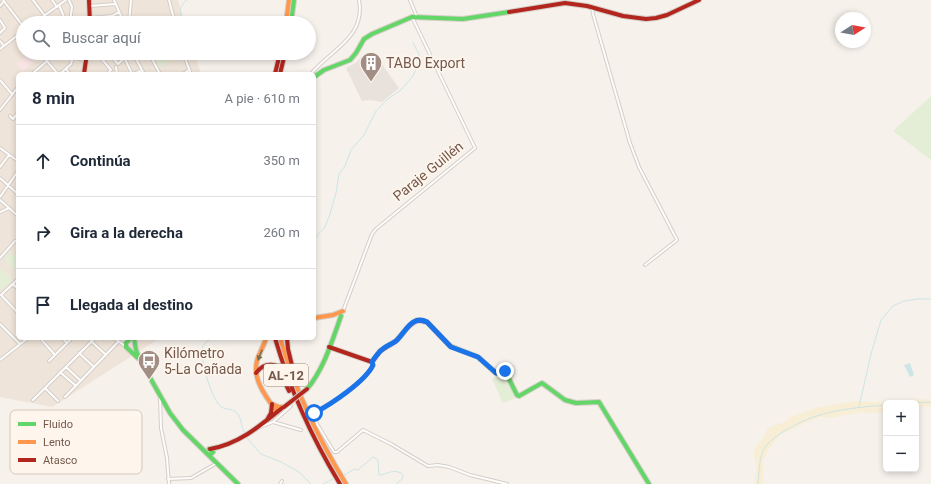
<!DOCTYPE html>
<html lang="es">
<meta charset="utf-8">
<style>
:root{--surface:#fff;--page:#f2f2f3;--text:#1f2937;--muted:#747a83;--line:#e0e1e3}
body{margin:0;font-family:Roboto,sans-serif;background:var(--page);color:var(--text)}
.controls{position:absolute;right:12px;bottom:12px;display:grid;overflow:hidden;border-radius:6px;box-shadow:0 2px 6px #0003}
.controls button{width:36px;height:36px;display:grid;place-items:center;padding:0;border:0;border-bottom:1px solid var(--line);background:var(--surface);color:var(--text);font:20px sans-serif}
.compass{position:absolute;left:835px;top:12px;width:36px;height:36px;border-radius:50%;background:var(--surface);box-shadow:0 2px 6px #0003;rotate:79deg}
.stop{position:absolute;width:12px;height:12px;margin:-9px;border:3px solid #1a73e8;border-radius:50%;background:#fff}
.stop.end{background:#1a73e8;border-color:#fff;box-shadow:0 1px 4px #0008}
.list{margin:0;padding:0;list-style:none}
h2{display:flex;justify-content:space-between;align-items:center;height:52px;margin:0;padding:0 16px;font-size:17px}
h2 small{font-size:13px;font-weight:400;color:var(--muted)}
.list li{display:grid;grid-template-columns:26px 1fr auto;gap:12px;align-items:center;box-sizing:border-box;height:72px;padding:0 16px;border-top:1px solid var(--line)}
.list b{display:block;font-size:15px;white-space:nowrap}
.list em{font-size:13px;font-style:normal;color:var(--muted)}
.icon{flex:none;width:22px;height:22px;fill:none;stroke:currentColor;stroke-width:2;stroke-linecap:round;stroke-linejoin:round}
.map{position:relative;flex:none;width:931px;height:484px;overflow:hidden}
.search{position:absolute;background:var(--surface);box-shadow:0 2px 6px #0003;left:16px;top:16px;width:300px;height:44px;display:flex;align-items:center;gap:10px;box-sizing:border-box;padding:0 14px;border-radius:22px;color:var(--muted);font-size:15px}
.panel{position:absolute;background:var(--surface);box-shadow:0 2px 6px #0003;left:16px;top:72px;width:300px;height:268px;border-radius:6px}
.map>svg:first-child{display:block}
.residential{fill:#efe4d9}
.industrial{fill:#e9e1dc}
.medical{fill:#f8e4e4}
.green{fill:#e4edd6}
.sand{fill:#f8edd5}
.water{fill:#cde5e6}
.lines{fill:none;stroke-linecap:round;stroke-linejoin:round}
.stream{stroke:#cde5e6;stroke-width:1}
.street-casing{stroke:#d5cec8;stroke-width:4}
.fast-casing{stroke:#d5cec8;stroke-width:6}
.slow-casing{stroke:#d5cec8;stroke-width:6}
.jam-casing{stroke:#d5cec8;stroke-width:6}
.street{stroke:#fefdfc;stroke-width:2}
.fast{stroke:#63d668;stroke-width:4}
.slow{stroke:#ff974d;stroke-width:4}
.jam{stroke:#b3261e;stroke-width:4}
.jam-bridge-casing{stroke:#d5cec8;stroke-width:6;stroke-linecap:butt}
.jam-bridge{stroke:#b3261e;stroke-width:4}
.oneway{fill:#717152}
.route{stroke:#1a73e8;stroke-width:5}
.labels{text-anchor:middle;dominant-baseline:central;stroke-width:3.5;stroke-linejoin:round;paint-order:stroke}
.shield{fill:#fef6ed;stroke:#9d877c;stroke-width:1}
.shield-label{font-size:13px;font-weight:bold;fill:#74584c}
.poi-label{font-size:14px;fill:#74584c;stroke:#fef6ed;text-anchor:start}
.street-label{font-size:14px;fill:#74584c;stroke:#fef6ed}
.key{fill:#fef6ed;stroke:#d5c7bd;stroke-width:1}
.key-label{font-size:11px;fill:#74584c}
</style>
<div class="map">
<svg width="931" height="484" viewBox="0 0 931 484">
<rect width="100%" height="100%" fill="#f6f1eb"/>
<!-- residential -->
<path class="residential" d="M 0,0 L 178,0 L 185,23 L 23,23 L 23,53 L 194,53 L 201,74 L 18,74 L 18,338 L 160,338 L 52,407 L 0,397 Z"/>
<!-- industrial -->
<path class="industrial" d="M 373,52 L 399,88 L 382,102 L 370,100 L 362,101 L 346,68 L 357,62 L 365,53 L 369,56 Z"/>
<!-- medical -->
<path class="medical" d="M 29,53 L 35,53 L 39,58 L 23,71 L 15,63 L 17,62 L 19,63 Z"/>
<!-- green -->
<path class="green" d="M 162,53 L 179,53 L 180,56 L 159,67 L 154,56 Z
M 931,96 L 931,160 L 893,131 Z
M 11,252 L 18,259 L 18,273 L 4,260 Z
M 0,268 L 13,280 L 0,291 Z
M 505,373 L 516,398 L 503,403 L 492,379 Z"/>
<!-- sand -->
<path class="sand" d="M 931,399 L 931,406 L 916,408 L 916,403 L 886,403 L 886,412 L 866,413 L 861,412 L 830,418 L 819,417 L 780,435 L 768,450 L 763,461 L 763,484 L 754,484 L 757,466 L 753,454 L 755,448 L 763,438 L 768,428 L 776,424 L 783,423 L 791,417 L 816,408 L 855,401 L 872,402 Z"/>
<!-- water -->
<path class="water" d="M 910,363 L 914,375 L 910,377 L 904,365 Z"/>
<g class="lines">
<!-- stream -->
<path class="stream" d="M 183,23 C 181,13 177,8 187,0
M 314,239 L 325,227 L 330,214 L 336,193 L 339,174 L 345,166 L 351,150 L 364,135 L 376,111 L 388,99 L 401,90 L 413,76 L 418,65 L 419,54 L 413,43
M 213,338 C 209,340 205,342 203,346 C 199,357 211,397 220,406 C 224,410 232,408 237,413 C 242,418 240,426 245,433
M 914,403 L 931,402
M 859,407 L 871,354 L 881,320 L 893,306 L 904,301 L 918,299 L 931,299
M 247,438 L 261,454 L 281,462 L 299,472 L 311,484
M 344,475 L 355,469 L 358,470 L 373,457 L 378,460 L 379,475 L 381,475 C 389,473 396,468 403,475 L 402,479 L 396,484
M 323,484 L 333,479
M 758,484 C 759,475 759,462 762,453 C 765,444 775,437 783,432 C 815,411 849,408 886,405"/>
<!-- street casing -->
<g class="street-casing">
<path id="street" d="M 3,0 L 23,26
M 33,0 L 45,16
M 52,0 L 57,7
M 69,0 L 72,7 L 70,23
M 114,0 L 124,23
M 169,0 L 175,23
M 410,0 L 417,17
M 59,5 L 66,22 L 65,23
M 0,6 L 4,1
M 89,6 L 116,4
M 592,8 L 593,14 L 630,143 L 639,167 L 677,240 L 645,265
M 112,16 L 116,23
M 106,17 L 106,23
M 90,18 L 112,16 L 119,12
M 0,20 L 5,28 L 0,33
M 34,23 L 66,0
M 129,23 L 131,0
M 0,41 L 4,46
M 0,49 L 23,31
M 40,53 L 58,74
M 108,53 L 118,64 L 130,53
M 133,53 L 144,74
M 149,53 L 160,74
M 183,53 L 191,74
M 151,56 L 159,53
M 74,58 L 86,60
M 125,59 L 132,74
M 116,67 L 117,74
M 66,69 L 70,74
M 32,74 L 47,61 L 53,53
M 60,74 L 71,64 L 74,53
M 107,74 L 111,70 L 101,58 L 107,53
M 134,74 L 142,70
M 183,74 L 189,70
M 311,74 C 330,50 366,38 359,0
M 0,80 L 12,94
M 0,110 L 18,87
M 10,116 L 13,119 L 18,113
M 0,148 L 18,161
M 0,167 L 9,155
M 0,178 L 18,194
M 0,197 L 18,171
M 0,200 L 18,216
M 0,212 L 9,208
M 0,258 L 15,241
M 18,279 L 1,295 L 18,313
M 13,284 L 18,289
M 343,311 L 372,234 L 376,229 L 475,148 L 412,17
M 0,324 L 20,344
M 40,338 L 55,355
M 62,338 L 67,343
M 114,338 L 125,346
M 91,341 L 106,355
M 79,353 L 94,367
M 0,360 L 28,338
M 49,361 L 72,338
M 372,362 L 373,365 C 366,381 330,405 314,413 L 317,424 L 334,452 L 337,452 L 363,430 L 391,444 L 428,466 L 438,465 L 449,467 L 470,475 L 507,484
M 66,367 L 81,381
M 60,372 L 76,386
M 45,388 L 58,401
M 65,397 L 118,342
M 160,398 L 161,428 L 167,458 L 169,484
M 33,400 L 95,338
M 273,422 L 291,406
M 258,428 L 273,422 L 301,430
M 168,479 L 191,478 L 217,463
M 280,484 L 282,481"/>
</g>
<!-- fast casing -->
<g class="fast-casing">
<path id="fast" d="M 291,23 L 294,0
M 314,77 L 324,70 L 350,60 L 356,53 L 364,39 L 372,34 L 412,17 L 463,19 L 509,12
M 131,338 L 126,343 L 126,347 L 139,359
M 134,338 L 136,350 L 140,360 L 170,413 L 183,430 L 238,484
M 450,346 L 478,357 L 496,373 L 505,371 L 517,395 L 519,396 L 542,383 L 565,400 L 576,403 L 599,402 L 649,484
M 307,389 C 324,369 332,341 341,316
M 209,449 L 213,452 L 210,455"/>
</g>
<!-- slow casing -->
<g class="slow-casing">
<path id="slow" d="M 286,23 L 289,0
M 314,318 L 333,315 L 343,311
M 266,338 C 264,346 259,353 257,361 C 252,380 267,398 277,412
M 280,338 C 295,390 318,438 346,484
M 272,404 L 279,407 L 284,407"/>
</g>
<!-- jam casing -->
<g class="jam-casing">
<path id="jam" d="M 89,0 L 90,23
M 509,12 L 565,3 L 587,6 L 623,16 L 646,19 L 656,18 L 667,15 L 699,0
M 84,74 L 87,53
M 275,74 L 280,53
M 280,74 L 285,53
M 275,338 C 290,390 312,438 340,484
M 287,338 L 288,349 L 295,378
M 329,347 L 372,362 L 380,351 L 396,341 L 409,326 L 417,320 L 427,322 L 450,346
M 256,373 C 262,365 268,363 277,366 L 289,391
M 267,420 L 271,413 L 272,404
M 210,449 C 239,444 260,426 282,408"/>
</g>
<!-- street -->
<use href="#street" class="street"/>
<!-- fast -->
<use href="#fast" class="fast"/>
<!-- slow -->
<use href="#slow" class="slow"/>
<!-- jam -->
<use href="#jam" class="jam"/>
<!-- jam-bridge casing -->
<g class="jam-bridge-casing">
<path id="jam-bridge" d="M 284,407 L 307,389"/>
</g>
<!-- jam-bridge -->
<use href="#jam-bridge" class="jam-bridge"/>
</g>
<!-- one-way arrows -->
<defs><path id="oneway-solid" d="M-6-.8H1V-3.2L6.5 0L1 3.2V.8H-6Z"/></defs>
<use class="oneway" href="#oneway-solid" transform="translate(260 355) rotate(112)"/>
<g class="lines">
<!-- route -->
<path class="route" d="M 314,413 C 330,405 366,381 373,365 L 372,362 C 375,357 380,351 384,348 C 388,345 392,344 396,341 C 405,333 412,314 427,322 L 451,347 L 478,357 L 496,373 L 505,371"/>
</g>
<!-- icons -->
<defs>
<g id="building-pin" transform="scale(1.15)"><path d="M0 17L-7.5 6A9.5 9.5 0 1 1 7.5 6Z" fill="#a28e84" stroke="#fef6ed"/><path d="M-4-6H4V6H1V3H-1V6H-4ZM-2.5-4.3h1.7v1.8h-1.7ZM.8-4.3h1.7v1.8H.8ZM-2.5-1h1.7V.8h-1.7ZM.8-1h1.7V.8H.8Z" fill="#fff"/></g>
<g id="bus-pin" transform="scale(1.15)"><path d="M0 17L-7.5 6A9.5 9.5 0 1 1 7.5 6Z" fill="#a28e84" stroke="#fef6ed"/><path d="M-5-6H5V4H4V6H2V4H-2V6H-4V4H-5ZM-3.5-4V0h7V-4ZM-3.5 1.2v1.5H-2V1.2ZM2 1.2v1.5H3.5V1.2Z" fill="#fff"/></g>
</defs>
<g fill-rule="evenodd">
<use href="#building-pin" x="371" y="63"/>
<use href="#bus-pin" x="149" y="361"/>
</g>
<g class="labels">
<!-- shield labels -->
<rect class="shield" x="264" y="364" width="44" height="22" rx="3"/>
<g class="shield-label">
<text x="286" y="375">AL-12</text>
</g>
<!-- poi labels -->
<g class="poi-label">
<text x="386" y="63">TABO Export</text>
<text x="164" y="353">Kilómetro<tspan x="164" dy="16">5-La Cañada</tspan></text>
</g>
<!-- street labels -->
<g class="street-label">
<text transform="translate(428 171) rotate(-39)">Paraje Guillén</text>
</g>
</g>
<!-- legend -->
<rect x="10" y="410" width="132" height="64" rx="6" class="key"/>
<rect x="18" y="422" width="18" height="4" fill="#63d668"/>
<rect x="18" y="440" width="18" height="4" fill="#ff974d"/>
<rect x="18" y="458" width="18" height="4" fill="#b3261e"/>
<g class="key-label">
<text x="43" y="428">Fluido</text>
<text x="43" y="446">Lento</text>
<text x="43" y="464">Atasco</text>
</g>
</svg>
<div class="controls">
<button>+</button>
<button>−</button>
</div>
<svg class="compass" viewBox="-18 -18 36 36"><path d="M0-13l5 13h-10z" fill="#e53935"/><path d="M0 13l5-13h-10z" fill="#747a83"/></svg>
<div class="stop" style="left:314px;top:413px"></div>
<div class="stop end" style="left:505px;top:371px"></div>
<div class="search"><svg class="icon" aria-label="search" viewBox="0 0 24 24"><circle cx="10" cy="10" r="6"/><path d="M15 15l6 6"/></svg>Buscar aquí</div>
<section class="panel">
<h2>8 min<small>A pie · 610 m</small></h2>
<ul class="list">
<li><svg class="icon" aria-label="ahead" viewBox="0 0 24 24"><path d="M12 20V5M6 11l6-6 6 6"/></svg><div><b>Continúa</b></div><em>350 m</em></li>
<li><svg class="icon" aria-label="right" viewBox="0 0 24 24"><path d="M7 20v-9h11M14 6l5 5-5 5"/></svg><div><b>Gira a la derecha</b></div><em>260 m</em></li>
<li><svg class="icon" aria-label="arrive" viewBox="0 0 24 24"><path d="M6 21V4h12l-3 4 3 4H6"/></svg><div><b>Llegada al destino</b></div></li>
</ul>
</section>
</div>
